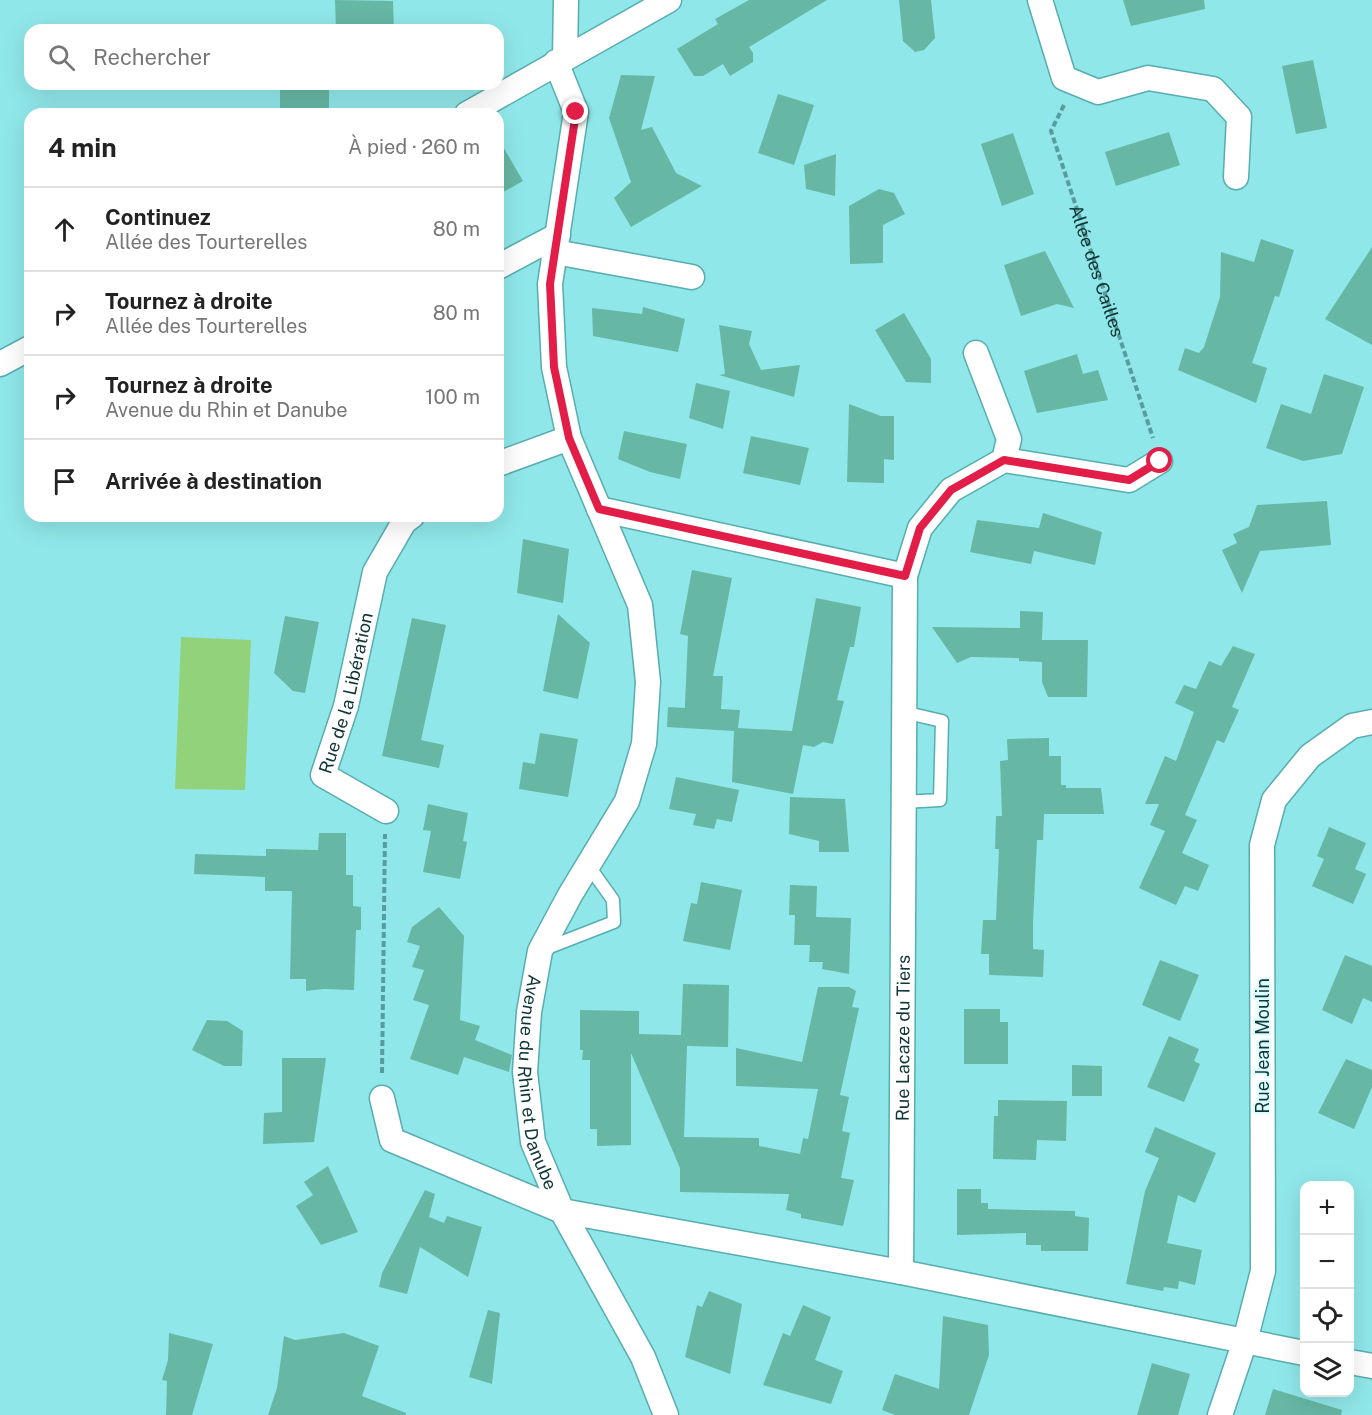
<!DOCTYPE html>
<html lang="fr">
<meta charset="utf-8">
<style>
:root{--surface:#fff;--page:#f2f2f2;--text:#222;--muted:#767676;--line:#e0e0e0}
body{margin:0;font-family:"Public Sans",sans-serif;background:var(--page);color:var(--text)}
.controls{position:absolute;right:18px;bottom:18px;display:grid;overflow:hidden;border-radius:12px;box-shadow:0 6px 24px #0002}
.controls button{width:54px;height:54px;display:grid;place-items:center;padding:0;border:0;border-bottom:2px solid var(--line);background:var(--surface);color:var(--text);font:30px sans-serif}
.stop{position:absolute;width:18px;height:18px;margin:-14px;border:4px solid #e11d48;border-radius:50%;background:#fff}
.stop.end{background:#e11d48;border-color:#fff;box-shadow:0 2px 6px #0008}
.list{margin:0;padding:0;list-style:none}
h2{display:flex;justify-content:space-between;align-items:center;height:78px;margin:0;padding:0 24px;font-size:26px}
h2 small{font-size:20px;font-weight:400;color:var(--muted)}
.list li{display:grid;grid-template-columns:39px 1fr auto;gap:18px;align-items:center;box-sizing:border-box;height:84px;padding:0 24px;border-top:2px solid var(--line)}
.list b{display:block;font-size:22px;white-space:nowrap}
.list p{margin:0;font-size:20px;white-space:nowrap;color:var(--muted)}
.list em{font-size:20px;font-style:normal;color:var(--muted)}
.icon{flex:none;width:33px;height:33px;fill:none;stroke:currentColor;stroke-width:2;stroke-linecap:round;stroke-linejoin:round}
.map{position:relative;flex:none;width:1372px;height:1415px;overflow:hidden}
.search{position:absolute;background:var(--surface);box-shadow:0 6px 24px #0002;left:24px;top:24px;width:480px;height:66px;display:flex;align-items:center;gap:15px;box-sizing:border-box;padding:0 21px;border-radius:18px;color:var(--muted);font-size:22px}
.panel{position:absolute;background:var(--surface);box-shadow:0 6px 24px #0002;left:24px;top:108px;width:480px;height:414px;border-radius:18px}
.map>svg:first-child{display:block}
.pitch{fill:#92d27b}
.building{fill:#67b7a5}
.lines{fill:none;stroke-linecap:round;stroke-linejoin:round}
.service-casing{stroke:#57adaf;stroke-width:15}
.minor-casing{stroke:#57adaf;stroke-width:27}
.path{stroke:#599c9d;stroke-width:4;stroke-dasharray:6 3;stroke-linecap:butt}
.service{stroke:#fff;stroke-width:12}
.minor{stroke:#fff;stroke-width:24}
.route{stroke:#e11d48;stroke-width:8}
.labels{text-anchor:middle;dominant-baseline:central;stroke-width:4.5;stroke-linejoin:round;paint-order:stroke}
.street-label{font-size:18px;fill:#0f3536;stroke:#ddfefe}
</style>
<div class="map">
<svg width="1372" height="1415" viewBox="0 0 1372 1415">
<rect width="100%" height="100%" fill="#90e7e9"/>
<!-- pitch -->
<path class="pitch" d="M 181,637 L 251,640 L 245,790 L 175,789 Z"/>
<!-- building -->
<path class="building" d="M 335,0 L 393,1 L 394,30 L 336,30 Z
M 749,0 L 827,0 L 749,47 L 753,53 L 753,62 L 730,76 L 723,64 L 703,76 L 694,76 L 677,49 L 718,24 L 715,19 Z
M 899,0 L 931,0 L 935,38 L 924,50 L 915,52 L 903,41 Z
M 1123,0 L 1204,0 L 1205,9 L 1131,26 Z
M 1313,60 L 1327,128 L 1296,134 L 1282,66 Z
M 621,75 L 655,76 L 641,130 L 652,127 L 676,173 L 702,186 L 631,227 L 614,198 L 631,182 L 609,118 Z
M 280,84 L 329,84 L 329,114 L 280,114 Z
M 778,94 L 814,105 L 794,165 L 758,153 Z
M 1169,132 L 1180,165 L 1116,186 L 1105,152 Z
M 1013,133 L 1034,194 L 1002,206 L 981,144 Z
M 498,138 L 523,181 L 498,195 Z
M 836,154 L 835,196 L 806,189 L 804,165 Z
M 879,189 L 894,193 L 905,214 L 883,225 L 883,263 L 850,264 L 849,206 Z
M 1261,239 L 1294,250 L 1279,297 L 1275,296 L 1252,363 L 1267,368 L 1256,403 L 1178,370 L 1185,348 L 1199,353 L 1204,347 L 1220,297 L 1221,252 L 1254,262 Z
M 1372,247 L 1372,345 L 1325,319 Z
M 1045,251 L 1074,308 L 1057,304 L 1021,316 L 1004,265 Z
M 643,307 L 685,319 L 678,352 L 593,336 L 592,308 L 642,314 Z
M 904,313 L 931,359 L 931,383 L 906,382 L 875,330 Z
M 719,325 L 752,331 L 749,344 L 761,370 L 800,365 L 794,397 L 719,375 L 725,374 Z
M 1077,354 L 1083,374 L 1098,370 L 1108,400 L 1037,413 L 1024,371 Z
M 1324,374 L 1364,387 L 1342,454 L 1303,461 L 1266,448 L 1281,404 L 1311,414 Z
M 696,383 L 730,391 L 723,429 L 689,418 Z
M 849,404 L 881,416 L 894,416 L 894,460 L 884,459 L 884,483 L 847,482 Z
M 624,431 L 687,444 L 680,479 L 650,472 L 618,459 Z
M 751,436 L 809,448 L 800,485 L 743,473 Z
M 1327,501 L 1331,545 L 1260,551 L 1242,593 L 1222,550 L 1237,543 L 1233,534 L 1249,527 L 1257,505 Z
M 1043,513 L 1102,532 L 1095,565 L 1034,551 L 1031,564 L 970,552 L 977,520 L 1039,528 Z
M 523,539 L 569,549 L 563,603 L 517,593 Z
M 692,570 L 732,578 L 713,676 L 723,676 L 721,709 L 740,710 L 738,728 L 792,731 L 816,598 L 861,607 L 854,647 L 850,647 L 837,700 L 844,701 L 833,744 L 823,742 L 814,747 L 803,745 L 793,794 L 732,782 L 734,731 L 667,727 L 668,707 L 685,708 L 685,705 L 688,636 L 680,634 Z
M 1020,611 L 1043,612 L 1042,640 L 1088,640 L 1087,697 L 1048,697 L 1042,682 L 1042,662 L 1019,661 L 1019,658 L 971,657 L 957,663 L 932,627 L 1020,628 Z
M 558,614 L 590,643 L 578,699 L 543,691 Z
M 285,616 L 319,622 L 305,693 L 293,691 L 274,673 Z
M 412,618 L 446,625 L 421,740 L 444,745 L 439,768 L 382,756 Z
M 1233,646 L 1255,654 L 1232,707 L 1239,710 L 1224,743 L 1217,740 L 1185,815 L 1197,820 L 1182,853 L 1209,865 L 1198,891 L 1185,886 L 1176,905 L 1139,888 L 1165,831 L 1150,825 L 1159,804 L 1145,804 L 1165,756 L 1176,761 L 1194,712 L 1175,703 L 1184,685 L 1196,689 L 1209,661 L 1221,666 Z
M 540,733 L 578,739 L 568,797 L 519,789 L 523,762 L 535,764 Z
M 1049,738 L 1049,756 L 1061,756 L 1061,785 L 1066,785 L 1066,788 L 1101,788 L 1104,814 L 1044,814 L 1043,840 L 1037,840 L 1033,922 L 1033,949 L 1044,950 L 1043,977 L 989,975 L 989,954 L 981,954 L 983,920 L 996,920 L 999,849 L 995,849 L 996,816 L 1002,816 L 1000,761 L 1008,760 L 1007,739 Z
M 676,777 L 739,790 L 732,822 L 717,819 L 714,829 L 693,825 L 696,814 L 669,809 Z
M 790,797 L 845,799 L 849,852 L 819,852 L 819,841 L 789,834 Z
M 428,804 L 468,813 L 463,841 L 467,842 L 460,879 L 423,872 L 431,831 L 423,830 Z
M 1329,827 L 1366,843 L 1355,869 L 1366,874 L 1353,904 L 1312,886 L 1324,859 L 1317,856 Z
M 319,833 L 346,833 L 346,875 L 353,875 L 353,906 L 361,907 L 361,930 L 356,930 L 354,990 L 324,989 L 306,991 L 306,979 L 290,979 L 292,891 L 265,891 L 265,877 L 194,874 L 195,854 L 266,856 L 266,849 L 318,850 Z
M 701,882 L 742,890 L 730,950 L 683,941 L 691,903 L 697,904 Z
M 790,885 L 817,886 L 816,917 L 851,918 L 849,974 L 822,969 L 823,962 L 809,962 L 810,945 L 794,945 L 795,915 L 789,915 Z
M 439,907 L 464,936 L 460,1020 L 480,1026 L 475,1040 L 512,1055 L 509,1072 L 464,1057 L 458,1075 L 410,1059 L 429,1005 L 413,1000 L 424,970 L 412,967 L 420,946 L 407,942 L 412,927 Z
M 1345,955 L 1372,966 L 1372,1002 L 1363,998 L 1352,1024 L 1322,1010 Z
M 1160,960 L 1199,975 L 1180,1021 L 1142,1005 Z
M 683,984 L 729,985 L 728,1047 L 687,1046 L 684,1137 L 759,1138 L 759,1146 L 800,1154 L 803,1138 L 808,1139 L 818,1089 L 736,1086 L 736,1048 L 802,1062 L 818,987 L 849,987 L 856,991 L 852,1007 L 859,1008 L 840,1095 L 849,1097 L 842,1131 L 850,1133 L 841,1178 L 854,1180 L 843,1226 L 801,1218 L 801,1214 L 786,1210 L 789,1194 L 680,1192 L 680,1168 L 631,1053 L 631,1145 L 597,1146 L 597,1129 L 590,1129 L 590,1060 L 582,1060 L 583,1050 L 580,1050 L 580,1010 L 639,1011 L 639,1034 L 681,1035 Z
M 964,1009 L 1000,1009 L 1000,1022 L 1008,1022 L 1008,1064 L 964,1064 Z
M 207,1020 L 227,1021 L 243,1031 L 242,1066 L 224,1066 L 192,1050 Z
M 1169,1036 L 1199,1049 L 1194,1061 L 1200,1064 L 1184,1102 L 1147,1087 Z
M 282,1058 L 326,1058 L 314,1142 L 263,1144 L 264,1113 L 282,1112 Z
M 1346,1059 L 1372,1070 L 1372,1087 L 1354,1129 L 1318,1113 Z
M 1072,1065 L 1102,1066 L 1102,1096 L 1072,1096 Z
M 998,1100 L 1067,1101 L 1066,1141 L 1037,1140 L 1036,1160 L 993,1159 L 994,1116 L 998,1116 Z
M 1155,1127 L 1216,1153 L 1195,1203 L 1178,1195 L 1167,1243 L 1202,1250 L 1195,1285 L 1179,1281 L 1178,1289 L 1164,1287 L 1163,1291 L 1126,1284 L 1145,1191 L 1159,1158 L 1145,1152 Z
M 328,1166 L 358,1232 L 321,1245 L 296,1206 L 313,1195 L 304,1182 Z
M 957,1189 L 981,1189 L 981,1203 L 988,1203 L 988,1209 L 1075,1211 L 1075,1216 L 1089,1218 L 1088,1251 L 1041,1251 L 1041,1245 L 1026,1245 L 1026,1233 L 957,1235 Z
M 425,1190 L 435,1194 L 429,1217 L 444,1223 L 447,1216 L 482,1227 L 468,1277 L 420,1247 L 407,1294 L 379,1287 L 382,1273 Z
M 709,1291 L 742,1304 L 730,1374 L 685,1357 L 697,1305 L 702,1307 Z
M 803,1305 L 831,1317 L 815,1360 L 843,1371 L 831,1404 L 763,1385 L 783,1333 L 790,1336 Z
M 488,1310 L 500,1313 L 492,1384 L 469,1377 Z
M 943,1316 L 988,1325 L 989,1355 L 969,1415 L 895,1415 L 882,1410 L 895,1374 L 939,1389 Z
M 169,1333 L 213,1344 L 192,1415 L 166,1415 L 167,1381 L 162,1380 L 168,1360 Z
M 344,1333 L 379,1346 L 362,1396 L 406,1413 L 406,1415 L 268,1415 L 277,1388 L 284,1336 L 295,1340 Z
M 1152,1363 L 1190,1374 L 1178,1415 L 1137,1415 Z
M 1273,1389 L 1342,1410 L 1341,1415 L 1265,1415 Z"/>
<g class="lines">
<!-- service casing -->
<g class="service-casing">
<path id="service" d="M 902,802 L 940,800 L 942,721 L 903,712
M 542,950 L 614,922 L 613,900 L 588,865"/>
</g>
<!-- minor casing -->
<g class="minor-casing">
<g id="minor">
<path d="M 1040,0 L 1064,78 L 1098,92 L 1148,78 L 1213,89 L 1239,117 L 1236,177"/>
<path d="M 565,57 L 566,0"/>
<path id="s2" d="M 556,62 L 576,112 L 550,284 L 554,367 L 569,438 L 640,605 L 648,682 L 644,744 L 627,801 L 570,895 L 540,951 L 529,1012 L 525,1072 L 533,1142 L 562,1211 L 643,1357 L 666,1415"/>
<path d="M 467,114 L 669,0"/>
<path d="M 555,252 L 692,277"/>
<path d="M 498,267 L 558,235"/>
<path d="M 976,353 L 1009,439 L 1004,460"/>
<path d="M 0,364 L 30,348"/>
<path d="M 498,464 L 569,438"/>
<path d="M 599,509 L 905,576"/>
<path id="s3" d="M 386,811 L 323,775 L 346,706 L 375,572 L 404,522 L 412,516"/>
<path d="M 382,1098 L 392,1140 L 562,1211 L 901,1272 L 1304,1353"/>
<path id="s4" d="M 901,1272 L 905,576 L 920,528 L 951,490 L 1004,460 L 1129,480 L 1160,461"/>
<path d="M 1350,1362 L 1372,1366"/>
<path d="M 1220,1415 L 1245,1341 L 1263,1271 L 1262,845 L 1274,800 L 1310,756 L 1352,726 L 1372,722"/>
</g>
</g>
<!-- path -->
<g class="path">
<path id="s1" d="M 1064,105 L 1051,131 L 1153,438"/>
<path d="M 382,1073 L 385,834"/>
</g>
<!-- service -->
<use href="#service" class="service"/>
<!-- minor -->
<use href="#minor" class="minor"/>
</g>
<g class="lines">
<!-- route -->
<path class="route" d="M 576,112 L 550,284 L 554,367 L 569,438 L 599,509 L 905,576 L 920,528 L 951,490 L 1004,460 L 1129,480 L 1160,461"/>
</g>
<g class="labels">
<!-- street labels -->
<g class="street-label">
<text stroke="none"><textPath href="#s1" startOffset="176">Allée des Cailles</textPath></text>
<text stroke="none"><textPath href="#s3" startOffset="158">Rue de la Libération</textPath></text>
<text stroke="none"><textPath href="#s4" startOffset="234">Rue Lacaze du Tiers</textPath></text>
<text transform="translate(1262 1046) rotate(-90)">Rue Jean Moulin</text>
<text stroke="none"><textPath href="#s2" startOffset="1071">Avenue du Rhin et Danube</textPath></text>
</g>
</g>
</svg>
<div class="controls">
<button>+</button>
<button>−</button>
<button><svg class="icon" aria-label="locate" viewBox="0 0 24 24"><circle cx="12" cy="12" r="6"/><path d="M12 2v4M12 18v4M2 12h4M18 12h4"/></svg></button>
<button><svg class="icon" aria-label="layers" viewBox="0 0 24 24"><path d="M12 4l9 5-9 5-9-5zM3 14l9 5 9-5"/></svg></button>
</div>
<div class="stop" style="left:1160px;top:461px"></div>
<div class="stop end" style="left:576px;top:112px"></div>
<div class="search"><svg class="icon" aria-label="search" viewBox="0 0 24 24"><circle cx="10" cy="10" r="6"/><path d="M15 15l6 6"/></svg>Rechercher</div>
<section class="panel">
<h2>4 min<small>À pied · 260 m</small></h2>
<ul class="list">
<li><svg class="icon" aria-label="ahead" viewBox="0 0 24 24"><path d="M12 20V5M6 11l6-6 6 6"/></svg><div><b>Continuez</b><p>Allée des Tourterelles</p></div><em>80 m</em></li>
<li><svg class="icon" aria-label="right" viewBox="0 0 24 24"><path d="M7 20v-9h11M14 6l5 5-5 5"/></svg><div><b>Tournez à droite</b><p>Allée des Tourterelles</p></div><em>80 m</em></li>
<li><svg class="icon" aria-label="right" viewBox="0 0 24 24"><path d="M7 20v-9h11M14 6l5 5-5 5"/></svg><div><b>Tournez à droite</b><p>Avenue du Rhin et Danube</p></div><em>100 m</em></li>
<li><svg class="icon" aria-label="arrive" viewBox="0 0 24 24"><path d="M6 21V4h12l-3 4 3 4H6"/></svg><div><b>Arrivée à destination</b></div></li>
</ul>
</section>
</div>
